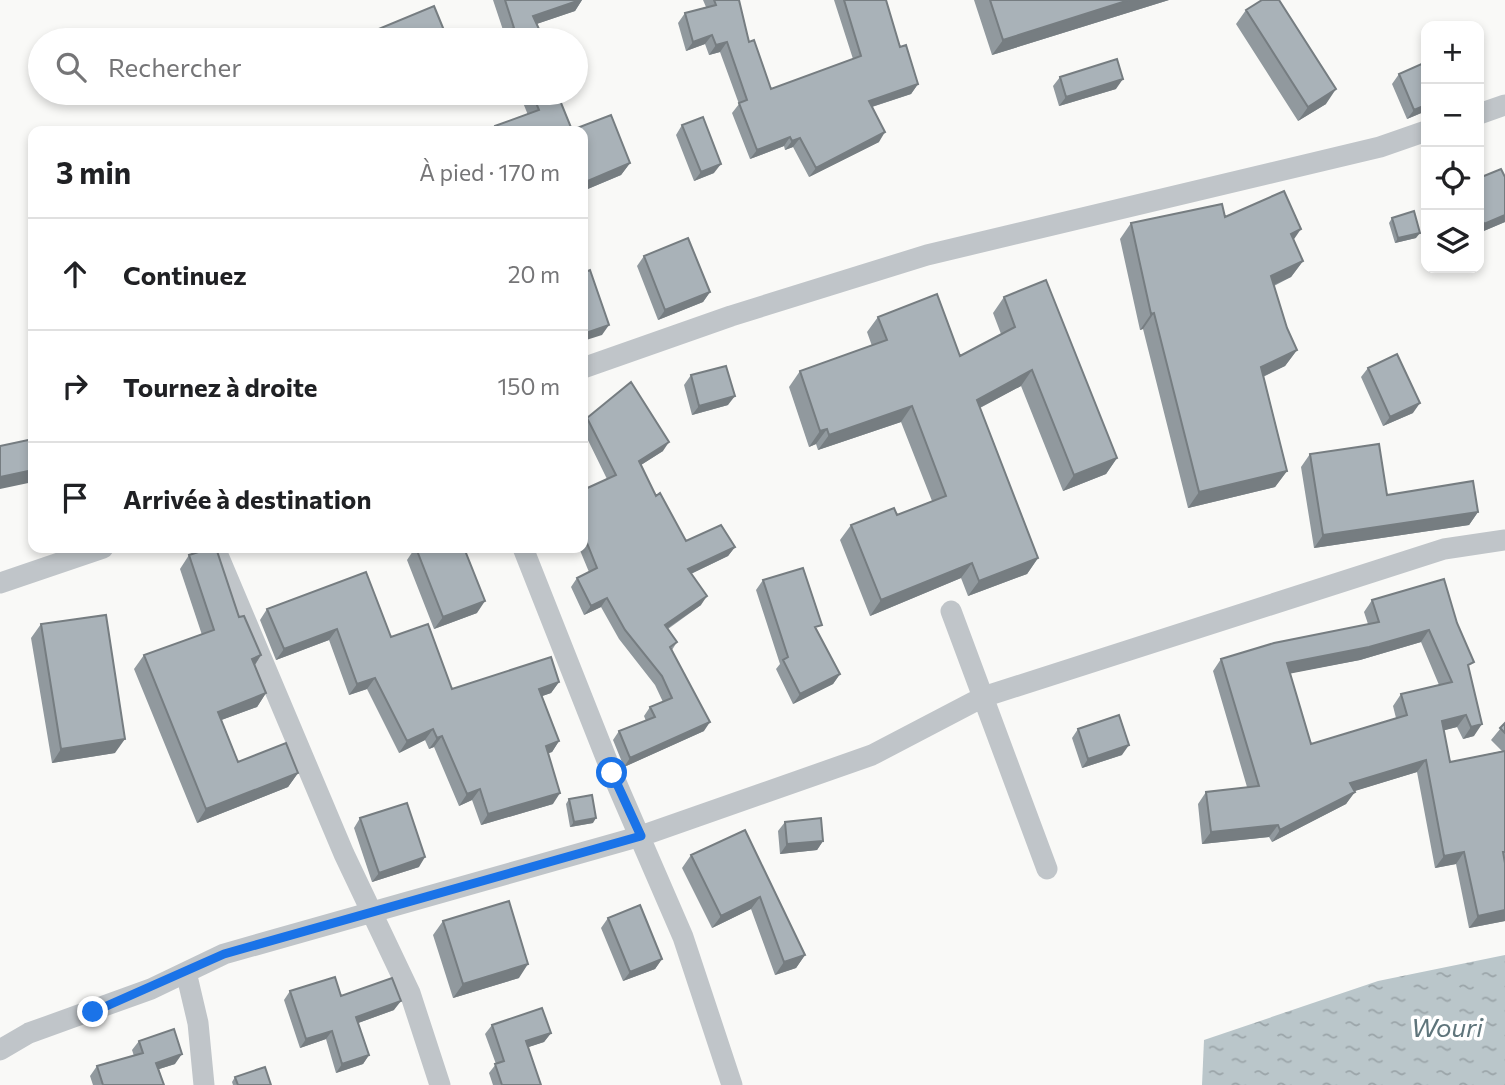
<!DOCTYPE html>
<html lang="fr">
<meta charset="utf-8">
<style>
:root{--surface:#fff;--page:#f2f2f2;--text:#202124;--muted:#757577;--line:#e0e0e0}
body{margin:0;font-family:Commissioner,sans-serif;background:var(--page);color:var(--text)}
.controls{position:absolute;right:21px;top:21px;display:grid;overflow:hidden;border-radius:14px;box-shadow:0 4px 10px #0003}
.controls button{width:63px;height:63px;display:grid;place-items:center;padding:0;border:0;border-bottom:2px solid var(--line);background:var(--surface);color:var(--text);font:35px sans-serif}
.stop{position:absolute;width:21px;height:21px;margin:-16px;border:5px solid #1a73e8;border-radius:50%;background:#fff}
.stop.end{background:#1a73e8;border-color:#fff;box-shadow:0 2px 7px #0008}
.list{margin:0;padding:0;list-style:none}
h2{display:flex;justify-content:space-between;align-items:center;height:91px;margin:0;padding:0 28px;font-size:30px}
h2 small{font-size:23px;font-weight:400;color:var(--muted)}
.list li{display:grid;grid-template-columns:46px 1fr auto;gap:21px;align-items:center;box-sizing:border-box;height:112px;padding:0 28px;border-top:2px solid var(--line)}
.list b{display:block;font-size:26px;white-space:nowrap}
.list em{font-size:23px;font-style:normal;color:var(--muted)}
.icon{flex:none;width:38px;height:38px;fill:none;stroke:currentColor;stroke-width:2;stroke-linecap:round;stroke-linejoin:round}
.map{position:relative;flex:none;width:1505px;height:1085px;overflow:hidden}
.search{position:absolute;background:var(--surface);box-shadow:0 4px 10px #0003;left:28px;top:28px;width:560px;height:77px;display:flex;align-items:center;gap:18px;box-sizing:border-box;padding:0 24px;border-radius:38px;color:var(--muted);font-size:26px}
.panel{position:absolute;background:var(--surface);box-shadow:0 4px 10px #0003;left:28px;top:126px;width:560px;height:427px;border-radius:14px}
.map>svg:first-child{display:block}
.water{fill:url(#water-ripples)}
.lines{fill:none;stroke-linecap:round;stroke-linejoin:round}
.minor{stroke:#c0c5c9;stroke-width:21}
.wall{fill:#91999e;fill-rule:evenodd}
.shaded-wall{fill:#767d81}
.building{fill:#a9b2b8;stroke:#767d81;stroke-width:2;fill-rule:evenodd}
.route{stroke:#1a73e8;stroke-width:9}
.labels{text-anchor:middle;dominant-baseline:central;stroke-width:7;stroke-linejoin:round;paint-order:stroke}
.water-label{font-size:26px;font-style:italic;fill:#5f757b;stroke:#fff}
</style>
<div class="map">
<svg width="1505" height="1085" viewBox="0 0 1505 1085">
<defs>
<pattern id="water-ripples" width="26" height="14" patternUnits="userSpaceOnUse" patternTransform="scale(1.75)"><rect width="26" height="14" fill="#bac6ca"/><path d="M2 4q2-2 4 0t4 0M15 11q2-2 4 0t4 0" fill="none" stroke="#9ba5a9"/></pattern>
</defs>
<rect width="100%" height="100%" fill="#f9f9f7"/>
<!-- water -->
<path class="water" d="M 1505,955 L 1505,1085 L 1202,1085 L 1204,1040 L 1378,981 Z"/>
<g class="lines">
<!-- minor -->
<path class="minor" d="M 1479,114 L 1505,105
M 583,368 L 731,316 L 927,255 L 1380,147 L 1426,131
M 215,548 L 344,854 L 410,993 L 440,1085
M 523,548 L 612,773 L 683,937 L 732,1085
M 0,583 L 103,548
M 951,611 L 1047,869
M 186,972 L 198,1023 L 204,1085
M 0,1050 L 29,1033 L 151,989 L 224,954 L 641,836 L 872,755 L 983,697 L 1444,549 L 1505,540"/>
</g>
<!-- wall -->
<path class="wall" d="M 493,0 L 582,0 L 575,11 L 536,24 L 504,38 L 505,36 Z
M 703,0 L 739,0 L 749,42 L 771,89 L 853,59 L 834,0 L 886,0 L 900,47 L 918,84 L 911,94 L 872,107 L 879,142 L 809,177 L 793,147 L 785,150 L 784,146 L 750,159 L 732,113 L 739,104 L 720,52 L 709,55 L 705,44 L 686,51 L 678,23 L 685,13 L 706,7 Z
M 974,0 L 1169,0 L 992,55 Z
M 1246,10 L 1326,104 L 1298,121 L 1236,24 Z
M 1426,62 L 1426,111 L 1407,119 L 1392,84 L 1399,74 Z
M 1060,77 L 1116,89 L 1059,106 L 1053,86 Z
M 519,93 L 557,93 L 572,130 L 611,115 L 630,163 L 621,175 L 583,191 L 583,131 L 491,131 L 495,126 L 528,115 Z
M 682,125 L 714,173 L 694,181 L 676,135 Z
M 1505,177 L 1505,222 L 1479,233 L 1479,178 Z
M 1225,217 L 1294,240 L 1303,261 L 1291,277 L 1274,286 L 1287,328 L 1297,350 L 1285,366 L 1263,377 L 1287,471 L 1275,487 L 1188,508 L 1143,329 L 1140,330 L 1120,239 L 1131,223 Z
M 1392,218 L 1416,238 L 1395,243 L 1389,223 Z
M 644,256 L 710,292 L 703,302 L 658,320 L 637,266 Z
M 1004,297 L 1117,458 L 1106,474 L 1063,491 L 1021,386 L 980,408 L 1038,558 L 1027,574 L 968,596 L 961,578 L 870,616 L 840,540 L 851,525 L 897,515 L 932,501 L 901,422 L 818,450 L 816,444 L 809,447 L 789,387 L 800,371 L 872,346 L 867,332 L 878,317 L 960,356 L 1001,334 L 993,313 Z
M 1368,368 L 1413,413 L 1383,426 L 1361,377 Z
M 691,375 L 728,405 L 692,415 L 684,385 Z
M 587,418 L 663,451 L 641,465 L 656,496 L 686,541 L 735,547 L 728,556 L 691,574 L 701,605 L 668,629 L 677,642 L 672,650 L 704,731 L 624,767 L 613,740 L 619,731 L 646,721 L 644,716 L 650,707 L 663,702 L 655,685 L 619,639 L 601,607 L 584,615 L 571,587 L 577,578 L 589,572 L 579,548 L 583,548 L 583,490 L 607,479 L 583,430 L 583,425 Z
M 1310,454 L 1387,495 L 1478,512 L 1469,525 L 1314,548 L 1301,467 Z
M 415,548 L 477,613 L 434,629 L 407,560 Z
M 189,555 L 239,617 L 261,655 L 255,665 L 266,693 L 257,707 L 221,720 L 238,762 L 298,773 L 288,787 L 197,823 L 134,669 L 144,655 L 202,635 L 180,569 Z
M 1444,579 L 1469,669 L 1474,736 L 1463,739 L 1457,727 L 1444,730 L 1450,762 L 1502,751 L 1491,740 L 1505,723 L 1505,921 L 1469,928 L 1456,864 L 1435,868 L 1417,772 L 1354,791 L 1346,804 L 1272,842 L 1269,837 L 1202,844 L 1198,804 L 1206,792 L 1247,787 L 1213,671 L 1221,659 L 1368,624 L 1364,612 L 1372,600 ZM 1421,642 L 1439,685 L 1401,694 L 1393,706 L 1396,718 L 1311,744 L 1290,673 L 1360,660 Z
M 763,580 L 840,674 L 833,684 L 793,704 L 776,669 L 780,664 L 756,590 Z
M 267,609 L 391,637 L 452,689 L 559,682 L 551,693 L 542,696 L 559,741 L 552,752 L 548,753 L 553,804 L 481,825 L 472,800 L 459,806 L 434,747 L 429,749 L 425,740 L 399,753 L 367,689 L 349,695 L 329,640 L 276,660 L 260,620 Z
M 41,624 L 115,753 L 52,763 L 31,638 Z
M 1078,729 L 1122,755 L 1082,768 L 1072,738 Z
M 569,799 L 593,823 L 570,827 L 566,804 Z
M 360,818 L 419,867 L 372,882 L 354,828 Z
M 785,822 L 823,841 L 817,850 L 780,854 L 778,831 Z
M 745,830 L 805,955 L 796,968 L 775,975 L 751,909 L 712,928 L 682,868 L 691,855 Z
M 608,918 L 662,959 L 655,969 L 623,981 L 601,928 Z
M 443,921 L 519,978 L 453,998 L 433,935 Z
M 290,991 L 341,996 L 394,1010 L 358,1023 L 369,1055 L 363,1064 L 336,1073 L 326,1039 L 300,1048 L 284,1000 Z
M 492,1025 L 551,1033 L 544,1042 L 528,1047 L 541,1085 L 493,1085 L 489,1073 L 496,1064 L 485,1034 Z
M 139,1041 L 175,1064 L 159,1069 L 164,1085 L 93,1085 L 90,1076 L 97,1066 L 134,1056 L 132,1050 Z
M 235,1077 L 271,1085 L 233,1085 L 232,1082 Z"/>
<!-- shaded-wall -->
<path class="shaded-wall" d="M 580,0 L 582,0 L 575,11 L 525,28 L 533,16 Z
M 1129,0 L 1169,0 L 992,55 L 1003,40 Z
M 712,35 L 705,44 L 686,51 L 693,42 Z
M 727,42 L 720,52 L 709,55 L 716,45 Z
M 1123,79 L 1116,89 L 1059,106 L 1066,97 Z
M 918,84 L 911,94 L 862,110 L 869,101 Z
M 1336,89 L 1326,104 L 1298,121 L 1308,107 Z
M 1426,105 L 1426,111 L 1407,119 L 1414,110 Z
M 885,132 L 879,142 L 809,177 L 816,168 Z
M 790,137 L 784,146 L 750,159 L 757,150 Z
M 800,138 L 793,147 L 785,150 L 792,141 Z
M 630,163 L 621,175 L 583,191 L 583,183 Z
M 721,164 L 714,173 L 694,181 L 701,172 Z
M 1505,215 L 1505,222 L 1479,233 L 1484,224 Z
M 1301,229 L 1290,245 L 1291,234 Z
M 1420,233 L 1416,238 L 1395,243 L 1398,238 Z
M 1303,261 L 1291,277 L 1259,292 L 1271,276 Z
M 710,292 L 703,302 L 658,320 L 665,310 Z
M 1154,313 L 1143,329 L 1140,330 L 1151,314 Z
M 609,325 L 602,335 L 583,341 L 583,334 Z
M 1297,350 L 1285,366 L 1249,383 L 1261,367 Z
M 1032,370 L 1021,386 L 966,415 L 977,400 Z
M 735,396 L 728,405 L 692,415 L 699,406 Z
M 1420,403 L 1413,413 L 1383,426 L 1390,417 Z
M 912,406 L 901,422 L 818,450 L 829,435 Z
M 827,429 L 816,444 L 809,447 L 820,431 Z
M 669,442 L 663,451 L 633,470 L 639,461 Z
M 1117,458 L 1106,474 L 1063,491 L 1074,475 Z
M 33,470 L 33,482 L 0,489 L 0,477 Z
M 1287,471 L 1275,487 L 1188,508 L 1199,492 Z
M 1478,512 L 1469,525 L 1314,548 L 1323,535 Z
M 735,547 L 728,556 L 682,578 L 688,569 Z
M 1038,558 L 1027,574 L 968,596 L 979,581 Z
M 972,563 L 961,578 L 870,616 L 881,600 Z
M 707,596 L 701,605 L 659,634 L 665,625 Z
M 607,598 L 601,607 L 584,615 L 591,606 Z
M 485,601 L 477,613 L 434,629 L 443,617 Z
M 337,629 L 329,640 L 276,660 L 284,649 Z
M 1429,630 L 1421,642 L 1360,660 L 1278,676 L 1287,663 Z
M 261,655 L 252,669 L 252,659 Z
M 840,674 L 833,684 L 793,704 L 800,694 Z
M 375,678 L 367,689 L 349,695 L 357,684 Z
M 559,682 L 551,693 L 531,700 L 539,689 Z
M 266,693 L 257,707 L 208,725 L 218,712 Z
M 1466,715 L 1457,727 L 1434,733 L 1442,721 Z
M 710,722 L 704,731 L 624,767 L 630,758 Z
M 1482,724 L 1474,736 L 1463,739 L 1471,727 Z
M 433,729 L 425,740 L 399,753 L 407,741 Z
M 442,736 L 434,747 L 429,749 L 437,738 Z
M 125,739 L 115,753 L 52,763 L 61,749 Z
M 559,741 L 552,752 L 538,757 L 546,746 Z
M 1129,745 L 1122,755 L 1082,768 L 1088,759 Z
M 1426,760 L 1417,772 L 1342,795 L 1350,783 Z
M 298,773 L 288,787 L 197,823 L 206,809 Z
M 480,789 L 472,800 L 459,806 L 467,794 Z
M 1355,792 L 1346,804 L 1272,842 L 1280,830 Z
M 560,793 L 553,804 L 481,825 L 488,814 Z
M 596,818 L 593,823 L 570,827 L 574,822 Z
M 1278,825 L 1269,837 L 1202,844 L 1211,832 Z
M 823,841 L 817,850 L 780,854 L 787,844 Z
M 1464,852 L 1456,864 L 1435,868 L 1444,856 Z
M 425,857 L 419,867 L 372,882 L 379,873 Z
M 760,897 L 751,909 L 712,928 L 721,916 Z
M 1505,910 L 1505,921 L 1469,928 L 1478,916 Z
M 805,955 L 796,968 L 775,975 L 784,962 Z
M 662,959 L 655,969 L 623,981 L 630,972 Z
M 528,964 L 519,978 L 453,998 L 463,984 Z
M 401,1001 L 394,1010 L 350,1026 L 356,1017 Z
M 332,1031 L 326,1039 L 300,1048 L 306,1039 Z
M 551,1033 L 544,1042 L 520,1050 L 526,1041 Z
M 182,1054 L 175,1064 L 150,1072 L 156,1063 Z
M 369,1055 L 363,1064 L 336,1073 L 342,1064 Z"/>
<!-- building -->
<path class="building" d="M 505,0 L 580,0 L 533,16 L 544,40 L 499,40 L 511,34 L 509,30 L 514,28 Z
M 714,0 L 739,0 L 749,42 L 754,40 L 771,89 L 861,56 L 844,0 L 886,0 L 900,47 L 906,45 L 918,84 L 869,101 L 885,132 L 816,168 L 800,138 L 792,141 L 790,137 L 757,150 L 739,103 L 747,100 L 727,42 L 716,45 L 712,35 L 693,42 L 685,13 L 716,5 Z
M 990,0 L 1129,0 L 1003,40 Z
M 1262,0 L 1279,0 L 1336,89 L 1308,107 L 1246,10 Z
M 434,6 L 448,40 L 366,40 L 364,35 Z
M 1117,59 L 1123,79 L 1066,97 L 1060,77 Z
M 1426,62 L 1426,105 L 1414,110 L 1399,74 Z
M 532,93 L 557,93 L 572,130 L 611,115 L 630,163 L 583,183 L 583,131 L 496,131 L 495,126 L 539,110 Z
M 703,117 L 721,164 L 701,172 L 682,125 Z
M 1501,169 L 1505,177 L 1505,215 L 1484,224 L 1479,211 L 1479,178 Z
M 1284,191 L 1301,229 L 1291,234 L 1303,261 L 1271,276 L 1287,328 L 1297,350 L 1261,367 L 1287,471 L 1199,492 L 1154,313 L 1151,314 L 1131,223 L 1222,204 L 1225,217 Z
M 1414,211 L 1420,233 L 1398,238 L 1392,218 Z
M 688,238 L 710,292 L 665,310 L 644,256 Z
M 590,270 L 609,325 L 583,334 L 583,273 Z
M 1046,280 L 1117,458 L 1074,475 L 1032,370 L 977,400 L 1038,558 L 979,581 L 972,563 L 881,600 L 851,525 L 894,508 L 897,515 L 946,496 L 912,406 L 829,435 L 827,429 L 820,431 L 800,371 L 887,340 L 878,317 L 937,294 L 960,356 L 1015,327 L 1004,297 Z
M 1397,354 L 1420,403 L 1390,417 L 1368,368 Z
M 726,366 L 735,396 L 699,406 L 691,375 Z
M 631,382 L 669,442 L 639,461 L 656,496 L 660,493 L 686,541 L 721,525 L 735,547 L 688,569 L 707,596 L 665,625 L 677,642 L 670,647 L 710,722 L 630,758 L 619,731 L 655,717 L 650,707 L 672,698 L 662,676 L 625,630 L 607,598 L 591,606 L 577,578 L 597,568 L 583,533 L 583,490 L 616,475 L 587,418 Z
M 33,439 L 33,470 L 0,477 L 0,446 Z
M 1379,444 L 1387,495 L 1473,481 L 1478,512 L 1323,535 L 1310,454 Z
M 211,548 L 216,548 L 239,617 L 244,616 L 261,655 L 252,659 L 266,693 L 218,712 L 238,762 L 286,743 L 298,773 L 206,809 L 144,655 L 214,630 L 189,555 Z
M 416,548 L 464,548 L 485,601 L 443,617 Z
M 803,568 L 822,625 L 815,627 L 840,674 L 800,694 L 783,660 L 788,657 L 763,580 Z
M 366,572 L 391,637 L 428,624 L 452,689 L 551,657 L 559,682 L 539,689 L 559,741 L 546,746 L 560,793 L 488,814 L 480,789 L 467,794 L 442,736 L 437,738 L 433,729 L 407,741 L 375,678 L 357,684 L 337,629 L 284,649 L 267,609 Z
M 1444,579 L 1457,623 L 1474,662 L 1468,665 L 1482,724 L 1471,727 L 1466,715 L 1442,721 L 1450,762 L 1505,751 L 1505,852 L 1503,852 L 1505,863 L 1505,910 L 1478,916 L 1464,852 L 1444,856 L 1426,760 L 1350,783 L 1355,792 L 1280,830 L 1278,825 L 1211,832 L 1206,792 L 1259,786 L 1221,659 L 1274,643 L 1379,622 L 1372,600 ZM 1429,630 L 1452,682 L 1401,694 L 1407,715 L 1311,744 L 1287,663 L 1369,647 Z
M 106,615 L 125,739 L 61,749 L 41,624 Z
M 1119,715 L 1129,745 L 1088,759 L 1078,729 Z
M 1505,723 L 1505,733 L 1500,728 Z
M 592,795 L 596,818 L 574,822 L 569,799 Z
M 407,803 L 425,857 L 379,873 L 360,818 Z
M 821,818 L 823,841 L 787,844 L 785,822 Z
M 745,830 L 805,955 L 784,962 L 760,897 L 721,916 L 691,855 Z
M 509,901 L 528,964 L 463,984 L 443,921 Z
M 640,905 L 662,959 L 630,972 L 608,918 Z
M 335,977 L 341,996 L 392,978 L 401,1001 L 356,1017 L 369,1055 L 342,1064 L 332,1031 L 306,1039 L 290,991 Z
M 542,1008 L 551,1033 L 526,1041 L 541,1085 L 502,1085 L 495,1064 L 504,1061 L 492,1025 Z
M 174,1029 L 182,1054 L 156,1063 L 164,1085 L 103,1085 L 97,1066 L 143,1053 L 139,1041 Z
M 265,1067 L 271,1085 L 238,1085 L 235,1077 Z"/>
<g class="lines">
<!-- route -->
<path class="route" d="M 93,1012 L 224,954 L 641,836 L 612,773"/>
</g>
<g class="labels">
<!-- water labels -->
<g class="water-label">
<text x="1447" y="1026">Wouri</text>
</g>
</g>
</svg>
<div class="controls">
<button>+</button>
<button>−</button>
<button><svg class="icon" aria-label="locate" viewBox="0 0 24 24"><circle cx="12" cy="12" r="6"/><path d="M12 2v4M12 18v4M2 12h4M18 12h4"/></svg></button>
<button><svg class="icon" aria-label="layers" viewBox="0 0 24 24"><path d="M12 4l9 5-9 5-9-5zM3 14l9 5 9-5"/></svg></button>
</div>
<div class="stop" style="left:612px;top:773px"></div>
<div class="stop end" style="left:93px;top:1012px"></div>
<div class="search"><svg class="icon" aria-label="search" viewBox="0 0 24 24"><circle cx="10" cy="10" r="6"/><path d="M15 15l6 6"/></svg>Rechercher</div>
<section class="panel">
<h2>3 min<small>À pied · 170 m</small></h2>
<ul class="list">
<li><svg class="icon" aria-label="ahead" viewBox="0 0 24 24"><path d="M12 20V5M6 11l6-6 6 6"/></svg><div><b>Continuez</b></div><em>20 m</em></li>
<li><svg class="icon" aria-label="right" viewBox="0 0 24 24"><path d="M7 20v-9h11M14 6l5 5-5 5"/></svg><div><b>Tournez à droite</b></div><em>150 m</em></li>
<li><svg class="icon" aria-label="arrive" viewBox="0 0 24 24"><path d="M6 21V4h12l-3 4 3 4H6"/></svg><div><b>Arrivée à destination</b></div></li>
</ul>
</section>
</div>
